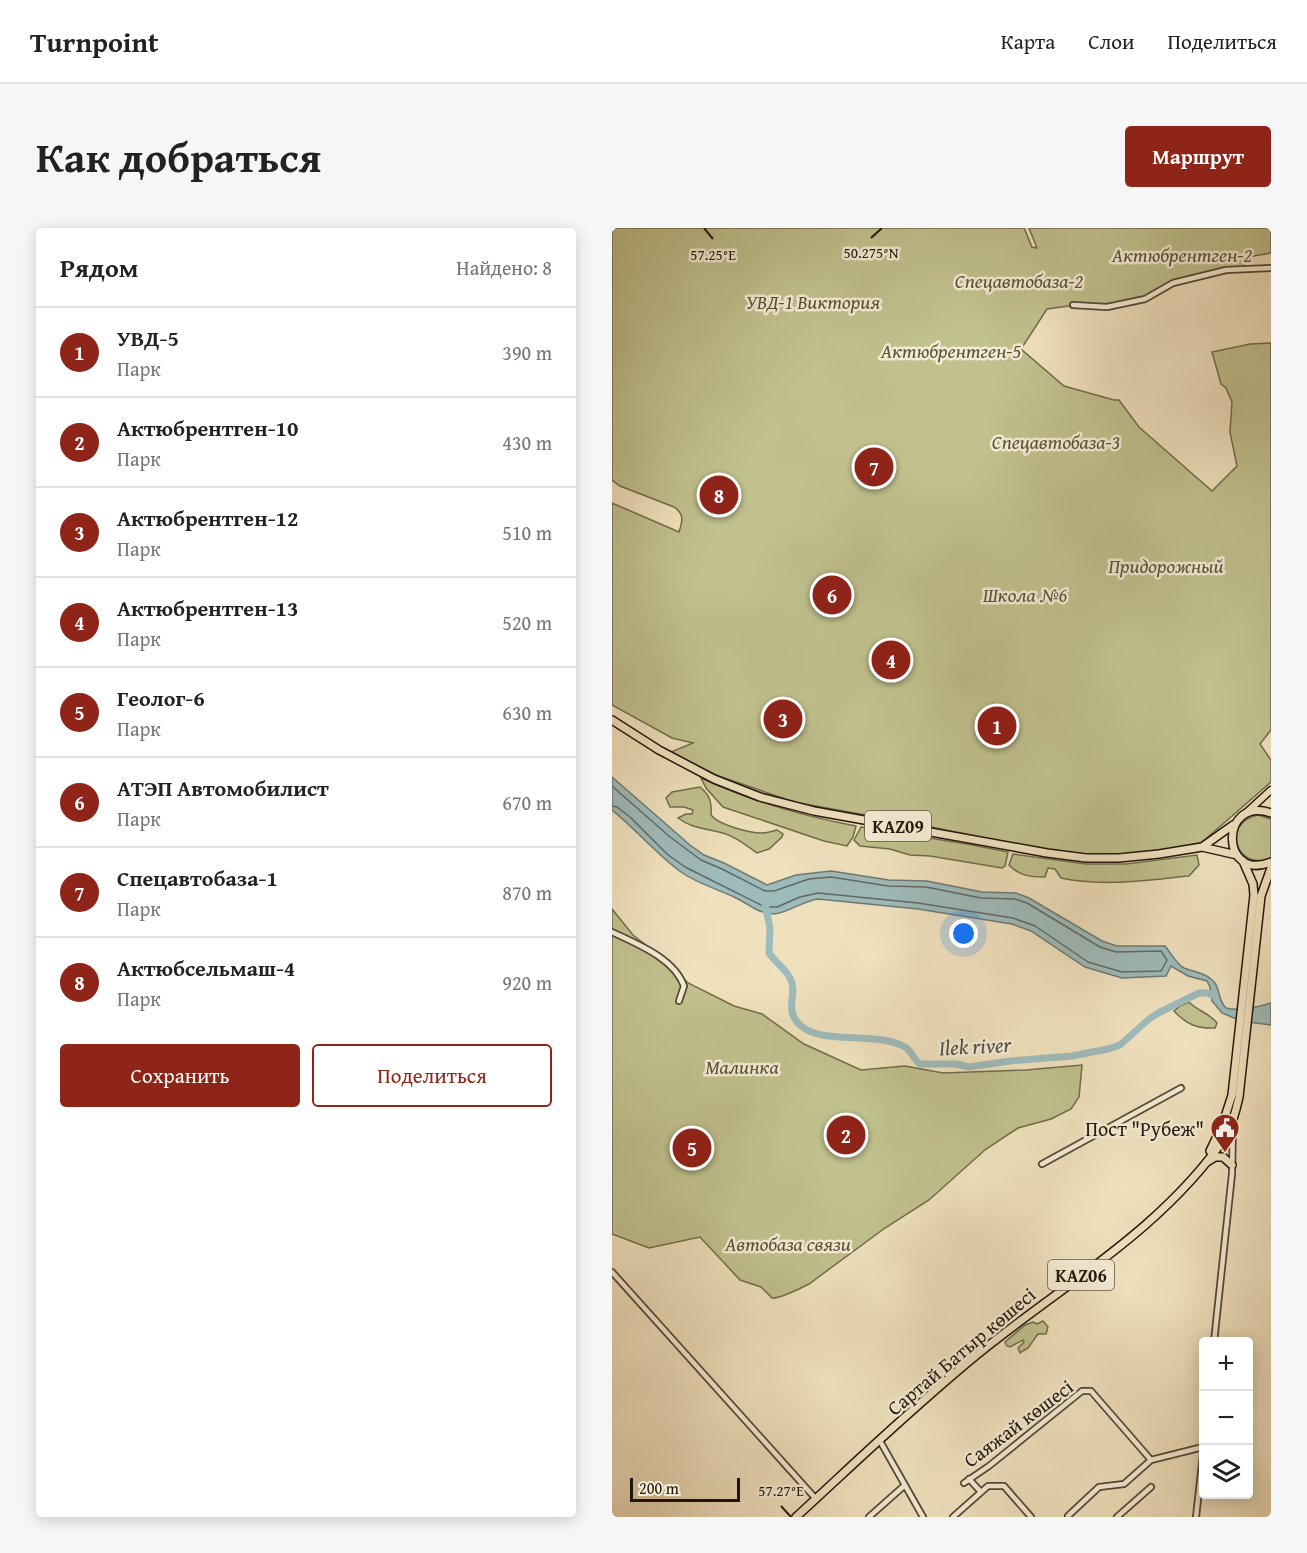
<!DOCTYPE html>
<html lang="ru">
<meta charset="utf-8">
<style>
:root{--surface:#fff;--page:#f6f6f6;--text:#222;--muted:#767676;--line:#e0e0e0;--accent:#8f2418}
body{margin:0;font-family:"Gentium Book Plus",serif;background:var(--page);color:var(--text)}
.controls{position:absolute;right:18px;bottom:18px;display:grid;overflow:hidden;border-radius:6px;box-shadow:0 3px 15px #0003}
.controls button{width:54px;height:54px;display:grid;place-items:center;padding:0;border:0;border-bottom:2px solid var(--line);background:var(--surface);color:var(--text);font:30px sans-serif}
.scale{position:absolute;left:18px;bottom:15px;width:110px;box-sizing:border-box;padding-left:6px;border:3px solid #21150c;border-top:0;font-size:16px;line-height:21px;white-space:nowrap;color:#21150c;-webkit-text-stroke:4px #f5ecd5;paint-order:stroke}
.you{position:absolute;left:352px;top:706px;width:21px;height:21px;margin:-15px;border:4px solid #fff;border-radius:50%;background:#1a73e8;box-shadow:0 0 0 9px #1a73e833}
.badge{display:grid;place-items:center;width:39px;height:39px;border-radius:50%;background:var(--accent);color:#fff;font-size:20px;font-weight:700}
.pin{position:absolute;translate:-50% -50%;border:3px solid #fff;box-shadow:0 2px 6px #0006}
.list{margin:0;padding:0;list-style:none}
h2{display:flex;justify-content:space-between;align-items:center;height:78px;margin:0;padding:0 24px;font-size:26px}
h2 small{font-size:20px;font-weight:400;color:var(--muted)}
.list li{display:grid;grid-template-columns:39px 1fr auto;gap:18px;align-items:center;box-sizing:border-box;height:90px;padding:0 24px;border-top:2px solid var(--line)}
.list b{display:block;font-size:22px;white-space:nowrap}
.list p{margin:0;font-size:20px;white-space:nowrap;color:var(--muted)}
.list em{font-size:20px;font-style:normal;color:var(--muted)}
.actions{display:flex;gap:12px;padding:18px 24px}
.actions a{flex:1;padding:14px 0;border:2px solid var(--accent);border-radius:6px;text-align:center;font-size:21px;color:var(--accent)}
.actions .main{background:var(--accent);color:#fff}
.icon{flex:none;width:33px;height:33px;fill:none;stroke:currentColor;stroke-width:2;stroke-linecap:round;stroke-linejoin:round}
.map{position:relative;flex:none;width:659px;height:1289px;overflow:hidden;border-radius:6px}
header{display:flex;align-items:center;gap:36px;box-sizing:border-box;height:84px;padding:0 30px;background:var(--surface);border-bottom:2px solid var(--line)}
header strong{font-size:28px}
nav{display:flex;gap:33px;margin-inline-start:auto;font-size:21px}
.intro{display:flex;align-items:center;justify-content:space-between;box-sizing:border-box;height:144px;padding:0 36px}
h1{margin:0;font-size:42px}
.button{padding:15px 27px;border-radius:6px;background:var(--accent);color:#fff;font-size:21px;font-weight:700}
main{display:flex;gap:36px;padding:0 36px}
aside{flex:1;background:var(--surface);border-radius:6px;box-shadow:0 3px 15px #0003}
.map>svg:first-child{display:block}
.green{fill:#c0c18d;stroke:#706b4c;stroke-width:1.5}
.water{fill:#9ebbbb;stroke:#6c7975;stroke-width:1.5}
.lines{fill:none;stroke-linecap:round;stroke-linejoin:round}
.shore{stroke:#606864;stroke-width:1.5}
.river{stroke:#9ebbbb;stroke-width:7}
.minor-casing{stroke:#554838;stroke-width:8}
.major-casing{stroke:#21150c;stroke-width:9}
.highway-casing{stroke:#21150c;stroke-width:10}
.minor{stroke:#f5ecd5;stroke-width:4.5}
.major{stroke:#f0e1be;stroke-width:6}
.highway{stroke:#f0e1be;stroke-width:7}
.ticks{fill:none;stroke:#21150c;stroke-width:2}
.labels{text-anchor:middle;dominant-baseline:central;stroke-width:5;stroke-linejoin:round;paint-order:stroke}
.shield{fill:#f5ecd5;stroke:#615648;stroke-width:1.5}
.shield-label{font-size:18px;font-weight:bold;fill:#21150c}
.park-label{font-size:20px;font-style:italic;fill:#595139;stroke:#f5ecd5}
.poi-label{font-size:20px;fill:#21150c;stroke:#f5ecd5;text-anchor:end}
.street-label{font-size:20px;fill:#21150c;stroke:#f5ecd5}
.water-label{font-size:21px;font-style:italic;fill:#4d4f49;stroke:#f5ecd5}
.ticks-label{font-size:15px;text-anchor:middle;fill:#21150c;stroke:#f5ecd5;stroke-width:5;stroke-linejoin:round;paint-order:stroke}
</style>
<header>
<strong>Turnpoint</strong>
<nav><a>Карта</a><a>Слои</a><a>Поделиться</a></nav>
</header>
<div class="intro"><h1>Как добраться</h1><a class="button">Маршрут</a></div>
<main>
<aside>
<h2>Рядом<small>Найдено: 8</small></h2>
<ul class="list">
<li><span class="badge">1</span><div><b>УВД-5</b><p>Парк</p></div><em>390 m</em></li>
<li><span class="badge">2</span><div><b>Актюбрентген-10</b><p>Парк</p></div><em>430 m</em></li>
<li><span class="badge">3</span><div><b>Актюбрентген-12</b><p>Парк</p></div><em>510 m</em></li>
<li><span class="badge">4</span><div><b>Актюбрентген-13</b><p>Парк</p></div><em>520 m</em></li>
<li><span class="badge">5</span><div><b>Геолог-6</b><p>Парк</p></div><em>630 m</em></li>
<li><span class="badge">6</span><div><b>АТЭП Автомобилист</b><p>Парк</p></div><em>670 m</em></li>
<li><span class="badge">7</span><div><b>Спецавтобаза-1</b><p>Парк</p></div><em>870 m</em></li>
<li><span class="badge">8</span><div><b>Актюбсельмаш-4</b><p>Парк</p></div><em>920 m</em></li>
</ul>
<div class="actions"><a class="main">Сохранить</a><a>Поделиться</a></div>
</aside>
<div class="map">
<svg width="659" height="1289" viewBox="0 0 659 1289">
<rect width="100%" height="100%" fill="#f0e1be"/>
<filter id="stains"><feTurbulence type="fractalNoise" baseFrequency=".00333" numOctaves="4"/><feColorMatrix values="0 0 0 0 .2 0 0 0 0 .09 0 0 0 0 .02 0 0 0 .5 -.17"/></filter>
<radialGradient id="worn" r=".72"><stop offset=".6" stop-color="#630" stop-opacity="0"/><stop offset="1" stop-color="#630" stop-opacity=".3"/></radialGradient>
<!-- green -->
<path class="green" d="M 0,0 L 412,0 L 420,19 L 425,20 L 417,0 L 659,0 L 659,25 L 631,30 L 633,41 L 613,42 L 563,55 L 533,68 L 508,75 L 464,77 L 435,81 L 409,121 L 452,158 L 502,172 L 507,172 L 527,199 L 600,263 L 625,238 L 618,204 L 620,174 L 614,160 L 609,156 L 600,124 L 638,116 L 659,115 L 659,502 L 648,516 L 659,532 L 659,554 L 589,615 L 546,623 L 506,626 L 473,626 L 434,622 L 309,597 L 182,574 L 104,547 L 59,524 L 81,515 L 60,510 L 0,477 L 0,275 L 67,304 C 71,292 72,286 62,279 L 8,258 L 0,252 Z
M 89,550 C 139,573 190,588 244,598 L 241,609 L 235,618 L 212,613 L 111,579 L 94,560 Z
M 88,559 C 98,567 100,575 99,587 C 106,597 138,605 150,605 C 155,605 161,603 165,602 L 171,606 L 170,609 L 157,621 L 145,625 C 134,617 121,607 107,604 C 92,600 79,600 66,590 L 74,586 L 80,586 L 81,582 L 72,579 L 58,579 L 54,570 L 60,564 Z
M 646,587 L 659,591 L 659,630 C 624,644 608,595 646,587 Z
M 249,599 L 273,603 L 291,610 L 317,610 L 355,616 L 396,624 L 393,638 L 390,640 L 318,628 L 298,627 L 278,621 L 248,618 L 242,612 Z
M 401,626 L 474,636 L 514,636 L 585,627 L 587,637 L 577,648 C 535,652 491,659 449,650 L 443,641 L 436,640 L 433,649 C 419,649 407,648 397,637 Z
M 0,681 L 21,707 L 52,731 L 76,755 L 122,778 L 150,786 L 192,816 L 249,842 L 293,838 L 331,845 L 414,842 L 470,837 L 467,869 L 459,881 L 439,891 L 406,900 L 374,921 L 317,972 L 273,1000 L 197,1056 C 189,1060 168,1071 160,1070 L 149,1059 L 128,1052 L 88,1009 L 37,1020 L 0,1006 Z
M 577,774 C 587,784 596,784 605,795 L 603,800 C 585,801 574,796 562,783 L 568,778 Z
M 431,1093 L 436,1099 L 434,1106 L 426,1106 L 416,1120 L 408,1125 L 406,1120 L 412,1114 L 411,1112 L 398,1119 L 395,1118 L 393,1114 L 413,1097 L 421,1094 L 425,1096 Z"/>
<!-- water -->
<path class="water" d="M 0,549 L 78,617 L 92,627 L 112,635 L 155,657 L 184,647 L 219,643 L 277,652 L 315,653 L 370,664 L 404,665 L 417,670 L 490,713 L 505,718 L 553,718 C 559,725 564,736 572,740 C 581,744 591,744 599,751 C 609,758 605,772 614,780 C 628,784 646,779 659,775 L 659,797 L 629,793 L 610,785 L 600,773 L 598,759 L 595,753 L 576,748 L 559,738 L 554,748 L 510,750 L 473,739 L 419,703 L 400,696 L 306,681 L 206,671 C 191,673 175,685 162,686 C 147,686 137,676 124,670 C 106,661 86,656 69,644 C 44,626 25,602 0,582 Z"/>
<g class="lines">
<!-- shore -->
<path class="shore" d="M 0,558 L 58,609 L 89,632 L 110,641 L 153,663 L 162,663 L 197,651 L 219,649 L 276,658 L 314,659 L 369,670 L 403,671 L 415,675 L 488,719 L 504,724 L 549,723 L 555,732 L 549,743 L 510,744 L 476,734 L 423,698 L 401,690 L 306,675 L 206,665 L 188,669 L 165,679 L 153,679 L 73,639 L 55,626 L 18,589 L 5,579 L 0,578"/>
<!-- river -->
<path class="river" d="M 153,676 L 158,700 L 157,725 C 163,734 173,740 178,750 C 187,767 170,781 189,798 C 211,817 264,803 293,819 C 300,823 302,832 308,836 L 344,836 L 357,839 L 398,833 L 460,828 L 496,821 L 508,817 L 537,791 L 548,784 L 587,765 L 595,765 L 603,768"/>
<!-- minor casing -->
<g class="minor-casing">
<path id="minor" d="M 461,77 L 495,79 L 533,71 L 561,55 L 614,42 L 659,40
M 0,704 C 25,716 62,730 72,758 L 67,773
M 430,936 L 569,860
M 0,1044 L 204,1271
M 602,1114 L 620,946 L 621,897
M 268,1213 L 311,1289
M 357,1251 L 369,1264
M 352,1255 L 377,1238 L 470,1163 L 479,1163 L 539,1232
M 456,1288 L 487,1259 L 512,1256 L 539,1232 L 591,1219
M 257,1289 L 293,1257
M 341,1289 L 376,1258 L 392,1258 L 419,1289
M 505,1289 L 539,1259
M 584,1289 L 592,1218"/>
</g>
<!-- major casing -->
<g class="major-casing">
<path id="major" d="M 635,584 L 659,562"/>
</g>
<!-- highway casing -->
<g class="highway-casing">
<path id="highway" d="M 0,492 L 47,522 L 102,551 L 148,569 L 202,583 L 435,625 L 474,630 L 507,630 L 547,626 L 590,619 L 625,627
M 659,585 C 607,567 608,655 659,634
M 590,619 L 621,597
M 598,923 L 610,898 L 620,867 L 642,667 L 641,656 L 631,633
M 595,934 L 603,929 L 611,929 L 620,937
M 184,1289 C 244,1234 303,1177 367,1125 C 451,1057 552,1000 614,908 C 621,896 624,882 627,869 L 649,668 L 659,640"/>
</g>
<!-- minor -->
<use href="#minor" class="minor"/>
<!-- major -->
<use href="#major" class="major"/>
<!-- highway -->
<use href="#highway" class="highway"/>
</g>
<!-- ticks -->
<path class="ticks" d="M 92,0 L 101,11M 259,10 L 270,0M 169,1278 L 179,1289"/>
<!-- icons -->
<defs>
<g id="civic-pin" transform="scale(1.5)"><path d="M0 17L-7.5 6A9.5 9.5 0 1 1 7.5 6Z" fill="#8f2418" stroke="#f5ecd5"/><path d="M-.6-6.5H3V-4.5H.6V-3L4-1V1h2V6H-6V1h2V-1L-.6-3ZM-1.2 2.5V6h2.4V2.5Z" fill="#fff"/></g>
</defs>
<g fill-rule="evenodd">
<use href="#civic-pin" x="613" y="900"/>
</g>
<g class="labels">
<!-- shield labels -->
<g class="shield">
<rect x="253" y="583" width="66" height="30" rx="4.5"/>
<rect x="436" y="1032" width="66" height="30" rx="4.5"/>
</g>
<g class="shield-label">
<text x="286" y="598">KAZ09</text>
<text x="469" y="1047">KАZ06</text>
</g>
<!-- park labels -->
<g class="park-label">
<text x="570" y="26">Актюбрентген-2</text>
<text x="407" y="52">Спецавтобаза-2</text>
<text x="201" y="73">УВД-1 Виктория</text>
<text x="339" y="122">Актюбрентген-5</text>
<text x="444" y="213">Спецавтобаза-3</text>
<text x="554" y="337">Придорожный</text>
<text x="413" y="366">Школа №6</text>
<text x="130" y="838">Малинка</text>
<text x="176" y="1015">Автобаза связи</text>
</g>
<!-- poi labels -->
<g class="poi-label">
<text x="592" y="900">Пост "Рубеж"</text>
</g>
<!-- street labels -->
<g class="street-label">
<text transform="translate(349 1123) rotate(-40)">Сартай Батыр көшесі</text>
<text transform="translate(406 1195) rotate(-37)">Саяжай көшесі</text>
</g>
<!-- water labels -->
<g class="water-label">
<text transform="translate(363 818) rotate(-3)">Ilek river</text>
</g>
</g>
<g class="ticks-label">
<text x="259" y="30">50.275°N</text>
<text x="101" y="32">57.25°E</text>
<text x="169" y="1268">57.27°E</text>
</g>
<rect width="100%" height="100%" filter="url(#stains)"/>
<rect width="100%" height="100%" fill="url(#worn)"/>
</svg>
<div class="controls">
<button>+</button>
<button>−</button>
<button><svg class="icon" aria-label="layers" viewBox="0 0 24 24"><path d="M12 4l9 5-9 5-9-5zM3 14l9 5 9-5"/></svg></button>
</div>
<div class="scale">200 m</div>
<div class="you"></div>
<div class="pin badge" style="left:385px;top:498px">1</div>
<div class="pin badge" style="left:234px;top:907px">2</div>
<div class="pin badge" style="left:171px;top:491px">3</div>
<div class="pin badge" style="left:279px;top:432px">4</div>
<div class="pin badge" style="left:80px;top:920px">5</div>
<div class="pin badge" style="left:220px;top:367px">6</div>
<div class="pin badge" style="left:262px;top:239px">7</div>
<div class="pin badge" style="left:107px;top:267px">8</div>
</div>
</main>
